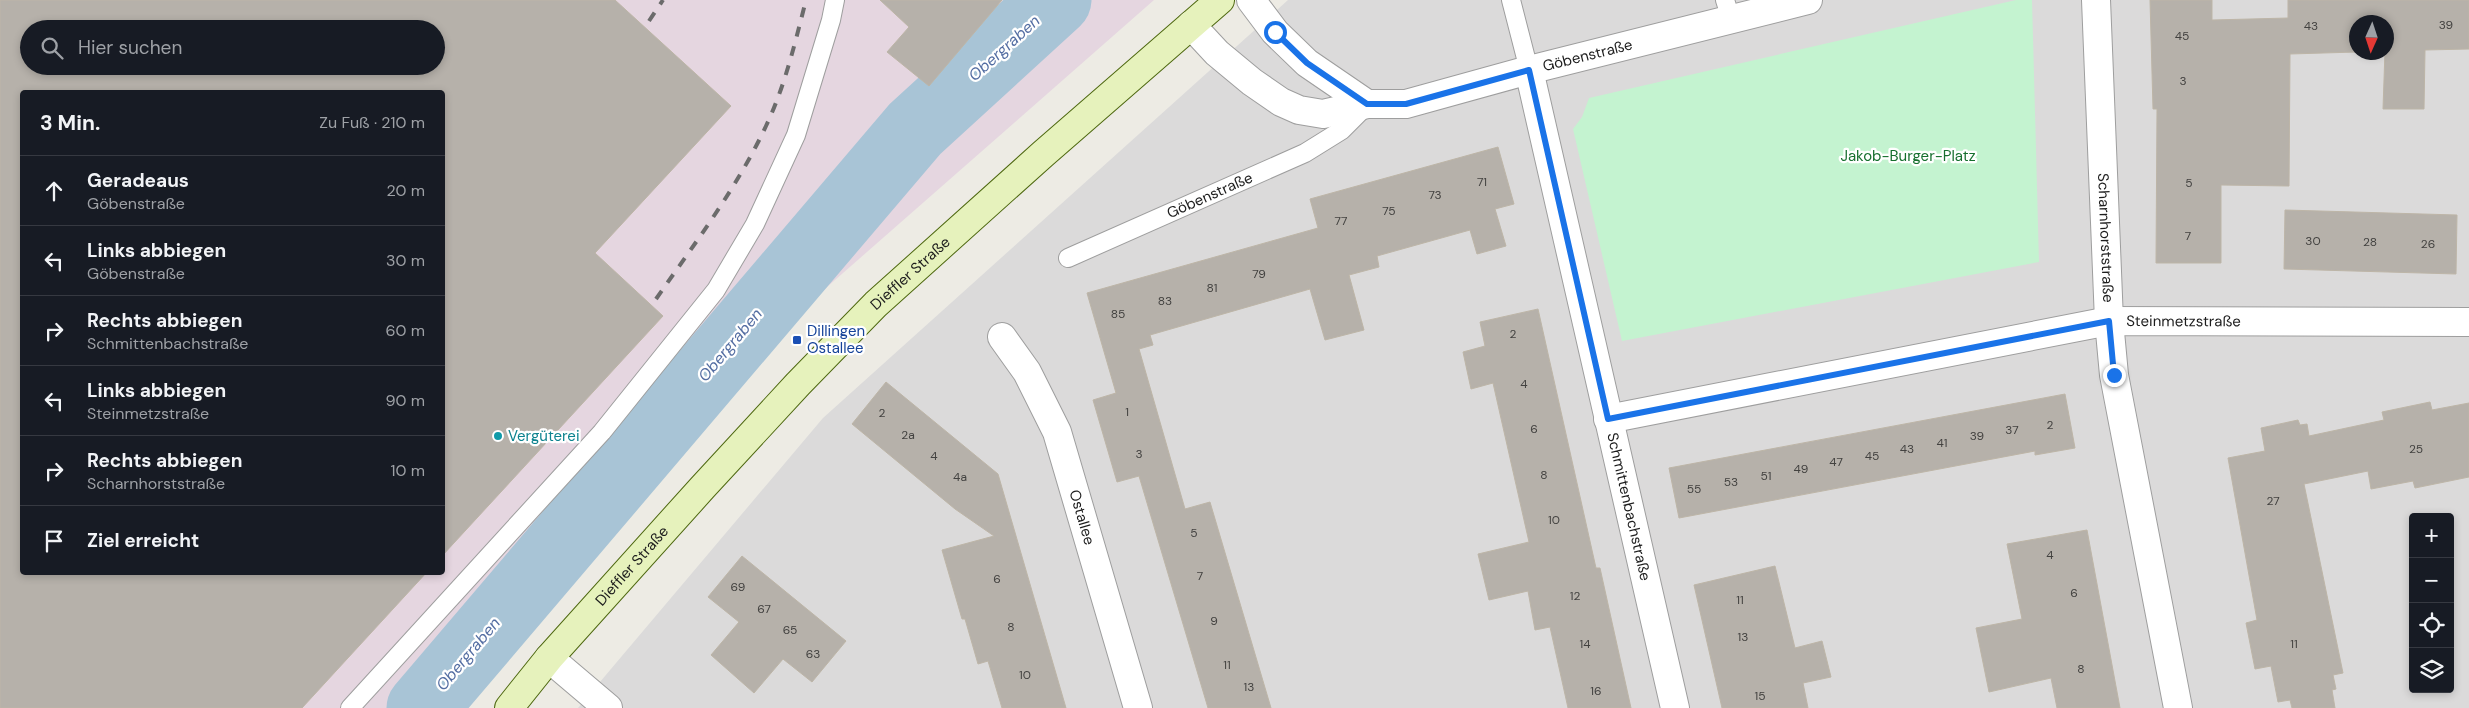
<!DOCTYPE html>
<html lang="de">
<meta charset="utf-8">
<style>
:root{--surface:#171b24;--page:#242831;--text:#f1f3f6;--muted:#9ea1a6;--line:#363941}
body{margin:0;font-family:"DM Sans",sans-serif;background:var(--page);color:var(--text)}
.controls{position:absolute;right:15px;bottom:15px;display:grid;overflow:hidden;border-radius:5px;box-shadow:0 2px 8px #0003}
.controls button{width:45px;height:45px;display:grid;place-items:center;padding:0;border:0;border-bottom:1px solid var(--line);background:var(--surface);color:var(--text);font:25px sans-serif}
.compass{position:absolute;left:2349px;top:15px;width:45px;height:45px;border-radius:50%;background:var(--surface);box-shadow:0 2px 8px #0003;rotate:183deg}
.stop{position:absolute;width:15px;height:15px;margin:-11px;border:4px solid #1a73e8;border-radius:50%;background:#fff}
.stop.end{background:#1a73e8;border-color:#fff;box-shadow:0 1px 5px #0008}
.list{margin:0;padding:0;list-style:none}
h2{display:flex;justify-content:space-between;align-items:center;height:65px;margin:0;padding:0 20px;font-size:21px}
h2 small{font-size:16px;font-weight:400;color:var(--muted)}
.list li{display:grid;grid-template-columns:32px 1fr auto;gap:15px;align-items:center;box-sizing:border-box;height:70px;padding:0 20px;border-top:1px solid var(--line)}
.list b{display:block;font-size:19px;white-space:nowrap}
.list p{margin:0;font-size:16px;white-space:nowrap;color:var(--muted)}
.list em{font-size:16px;font-style:normal;color:var(--muted)}
.icon{flex:none;width:28px;height:28px;fill:none;stroke:currentColor;stroke-width:2;stroke-linecap:round;stroke-linejoin:round}
.map{position:relative;flex:none;width:2469px;height:708px;overflow:hidden}
.search{position:absolute;background:var(--surface);box-shadow:0 2px 8px #0003;left:20px;top:20px;width:425px;height:55px;display:flex;align-items:center;gap:12px;box-sizing:border-box;padding:0 18px;border-radius:28px;color:var(--muted);font-size:19px}
.panel{position:absolute;background:var(--surface);box-shadow:0 2px 8px #0003;left:20px;top:90px;width:425px;height:485px;border-radius:5px}
.map>svg:first-child{display:block}
.residential{fill:#dbdada;fill-rule:evenodd}
.industrial{fill:#e5d6e0;fill-rule:evenodd}
.park{fill:#c4f3d0}
.lines{fill:none;stroke-linecap:round;stroke-linejoin:round}
.river{stroke:#a8c4d6;stroke-width:71}
.building{fill:#b6b1aa;stroke:#bdb5a7;fill-rule:evenodd}
.service-casing{stroke:#9e9e9e;stroke-width:20}
.minor-casing{stroke:#9e9e9e;stroke-width:30}
.secondary-casing{stroke:#4e6810;stroke-width:30}
.service{stroke:#fff;stroke-width:18}
.minor{stroke:#fff;stroke-width:28}
.secondary{stroke:#e6f2bc;stroke-width:28}
.rail{stroke:#6b6b6b;stroke-width:4;stroke-dasharray:10 10;stroke-linecap:butt}
.route{stroke:#1a73e8;stroke-width:6}
.transit-dot{fill:#1a4fb4;stroke:#fff;stroke-width:2}
.culture-dot{fill:#0f9aa8;stroke:#fff;stroke-width:2}
.labels{text-anchor:middle;dominant-baseline:central;stroke-width:4.5;stroke-linejoin:round;paint-order:stroke}
.number-label{font-size:12px;fill:#434240}
.street-label{font-size:15px;fill:#1d1d1d;stroke:#fff}
.park-label{font-size:15px;fill:#166f2e;stroke:#fff}
.transit-label{font-size:15px;fill:#164399;stroke:#fff;text-anchor:start}
.culture-label{font-size:15px;fill:#0d838f;stroke:#fff;text-anchor:start}
.water-label{font-size:16px;font-style:italic;fill:#536da2;stroke:#fff}
</style>
<div class="map">
<svg width="2469" height="708" viewBox="0 0 2469 708">
<rect width="100%" height="100%" fill="#edebe4"/>
<!-- residential -->
<path class="residential" d="M 1288,0 L 2469,0 L 2469,708 L 578,708 L 823,418 ZM 2356,22 L 2386,22 L 2386,52 L 2356,52 ZM 2413,517 L 2450,517 L 2450,689 L 2413,689 Z"/>
<!-- industrial -->
<path class="industrial" d="M 0,0 L 1154,0 L 810,302 L 459,708 L 0,708 ZM 29,29 L 436,29 L 436,66 L 29,66 ZM 22,92 L 442,92 L 442,572 L 22,572 Z"/>
<!-- park -->
<path class="park" d="M 2016,0 L 2032,0 L 2039,262 L 1622,341 L 1573,129 L 1582,117 L 1589,98 Z"/>
<g class="lines">
<!-- river -->
<path class="river" d="M 422,708 L 915,129 L 1056,0"/>
</g>
<!-- building -->
<path class="building" d="M 0,0 L 615,0 L 731,106 L 595,253 L 663,316 L 442,556 L 442,92 L 22,92 L 22,572 L 427,572 L 302,708 L 0,708 ZM 29,29 L 436,29 L 436,66 L 29,66 Z
M 880,0 L 1002,0 L 929,86 L 887,52 L 909,27 Z
M 2150,0 L 2212,0 L 2212,20 L 2288,18 L 2288,0 L 2469,0 L 2469,49 L 2425,50 L 2424,109 L 2383,109 L 2386,22 L 2356,22 L 2356,52 L 2290,54 L 2289,186 L 2221,185 L 2221,263 L 2156,263 L 2157,109 L 2153,109 Z
M 1498,147 L 1514,204 L 1495,209 L 1506,246 L 1477,254 L 1470,230 L 1377,256 L 1379,267 L 1349,275 L 1364,330 L 1325,340 L 1310,289 L 1150,335 L 1153,345 L 1139,349 L 1185,509 L 1210,502 L 1271,708 L 1208,708 L 1139,476 L 1117,482 L 1093,400 L 1116,393 L 1087,293 L 1318,228 L 1310,199 Z
M 2285,210 L 2457,215 L 2456,274 L 2284,269 Z
M 1538,309 L 1596,568 L 1600,568 L 1631,708 L 1568,708 L 1550,627 L 1535,630 L 1528,591 L 1489,600 L 1478,554 L 1529,542 L 1493,383 L 1471,389 L 1463,352 L 1485,346 L 1480,322 Z
M 886,382 L 998,474 L 1066,708 L 1002,708 L 988,661 L 978,664 L 965,619 L 962,619 L 942,550 L 994,536 L 955,509 L 852,424 Z
M 2065,394 L 2075,448 L 2035,455 L 2035,451 L 1679,518 L 1669,468 Z
M 2430,402 L 2432,410 L 2469,403 L 2469,477 L 2415,488 L 2413,481 L 2371,489 L 2368,471 L 2304,484 L 2343,673 L 2333,675 L 2336,689 L 2332,690 L 2335,708 L 2292,708 L 2290,700 L 2278,702 L 2271,666 L 2255,669 L 2246,623 L 2257,620 L 2228,458 L 2265,451 L 2261,428 L 2298,420 L 2300,425 L 2307,424 L 2309,436 L 2384,420 L 2382,412 Z
M 2087,530 L 2120,708 L 2057,708 L 2051,678 L 1989,692 L 1976,628 L 2022,619 L 2007,544 Z
M 742,556 L 846,641 L 812,682 L 783,659 L 754,693 L 711,655 L 739,622 L 708,597 Z
M 1775,566 L 1795,648 L 1822,641 L 1831,677 L 1803,683 L 1808,708 L 1722,708 L 1694,585 Z"/>
<g class="lines">
<!-- service casing -->
<g class="service-casing">
<g id="service">
<path d="M 1511,0 L 1529,70"/>
<path d="M 1725,0 L 1731,19"/>
<path id="s1" d="M 1068,258 L 1305,153 L 1342,130 L 1367,105"/>
<path d="M 350,708 L 602,432 L 716,290 L 755,224 L 796,135 L 831,20 L 835,0"/>
</g>
</g>
<!-- minor casing -->
<g class="minor-casing">
<g id="minor">
<path d="M 1251,0 L 1275,32 L 1307,63 L 1367,104"/>
<path id="s2" d="M 2096,0 L 2109,321 L 2114,375 L 2178,708"/>
<path id="s3" d="M 1191,25 L 1217,53 L 1252,82 L 1281,102 L 1299,110 L 1323,114 L 1367,104 L 1406,104 L 1529,70 L 1808,0"/>
<path id="s4" d="M 1529,70 L 1675,708"/>
<path id="s5" d="M 1002,337 L 1027,372 L 1057,432 L 1138,708"/>
<path id="s6" d="M 1608,419 L 2109,321 L 2469,322"/>
<path d="M 549,658 L 608,708"/>
</g>
</g>
<!-- secondary casing -->
<g class="secondary-casing">
<g id="secondary">
<path id="s7" d="M 509,708 L 549,658 L 702,488 L 798,384 L 876,304 L 1043,154 L 1220,0"/>
</g>
</g>
<!-- service -->
<use href="#service" class="service"/>
<!-- minor -->
<use href="#minor" class="minor"/>
<!-- secondary -->
<use href="#secondary" class="secondary"/>
<!-- rail -->
<path class="rail" d="M 649,21 L 663,0
M 656,299 C 695,243 737,188 766,126 C 785,86 795,43 806,0"/>
</g>
<g class="lines">
<!-- route -->
<path class="route" d="M 1275,32 L 1307,63 L 1367,104 L 1406,104 L 1529,70 L 1608,419 L 2109,321 L 2114,375"/>
</g>
<!-- markers -->
<rect class="transit-dot" x="792" y="335" width="10" height="10" rx="2.5"/>
<circle class="culture-dot" cx="498" cy="436" r="5"/>
<g class="labels">
<!-- number labels -->
<g class="number-label">
<text x="2446" y="25">39</text>
<text x="2311" y="26">43</text>
<text x="2182" y="36">45</text>
<text x="2183" y="81">3</text>
<text x="1482" y="182">71</text>
<text x="2189" y="183">5</text>
<text x="1435" y="195">73</text>
<text x="1389" y="211">75</text>
<text x="1341" y="221">77</text>
<text x="2188" y="236">7</text>
<text x="2313" y="241">30</text>
<text x="2370" y="242">28</text>
<text x="2428" y="244">26</text>
<text x="1259" y="274">79</text>
<text x="1212" y="288">81</text>
<text x="1165" y="301">83</text>
<text x="1118" y="314">85</text>
<text x="1513" y="334">2</text>
<text x="1524" y="384">4</text>
<text x="1127" y="412">1</text>
<text x="882" y="413">2</text>
<text x="2050" y="425">2</text>
<text x="1534" y="429">6</text>
<text x="2012" y="430">37</text>
<text x="908" y="435">2a</text>
<text x="1977" y="436">39</text>
<text x="1942" y="443">41</text>
<text x="1907" y="449">43</text>
<text x="2416" y="449">25</text>
<text x="1139" y="454">3</text>
<text x="934" y="456">4</text>
<text x="1872" y="456">45</text>
<text x="1836" y="462">47</text>
<text x="1801" y="469">49</text>
<text x="1544" y="475">8</text>
<text x="1766" y="476">51</text>
<text x="960" y="477">4a</text>
<text x="1731" y="482">53</text>
<text x="1694" y="489">55</text>
<text x="2273" y="501">27</text>
<text x="1554" y="520">10</text>
<text x="1194" y="533">5</text>
<text x="2050" y="555">4</text>
<text x="1200" y="576">7</text>
<text x="997" y="579">6</text>
<text x="738" y="587">69</text>
<text x="2074" y="593">6</text>
<text x="1575" y="596">12</text>
<text x="1740" y="600">11</text>
<text x="764" y="609">67</text>
<text x="1214" y="621">9</text>
<text x="1011" y="627">8</text>
<text x="790" y="630">65</text>
<text x="1743" y="637">13</text>
<text x="1585" y="644">14</text>
<text x="2294" y="644">11</text>
<text x="813" y="654">63</text>
<text x="1227" y="665">11</text>
<text x="2081" y="669">8</text>
<text x="1025" y="675">10</text>
<text x="1249" y="687">13</text>
<text x="1596" y="691">16</text>
<text x="1760" y="696">15</text>
</g>
<!-- street labels -->
<g class="street-label">
<text stroke="none"><textPath href="#s3" startOffset="435">Göbenstraße</textPath></text>
<text stroke="none"><textPath href="#s1" startOffset="155">Göbenstraße</textPath></text>
<text stroke="none"><textPath href="#s2" startOffset="238">Scharnhorststraße</textPath></text>
<text stroke="none"><textPath href="#s7" startOffset="592">Dieffler Straße</textPath></text>
<text stroke="none"><textPath href="#s6" startOffset="585">Steinmetzstraße</textPath></text>
<text stroke="none"><textPath href="#s4" startOffset="448">Schmittenbachstraße</textPath></text>
<text stroke="none"><textPath href="#s5" startOffset="199">Ostallee</textPath></text>
<text stroke="none"><textPath href="#s7" startOffset="188">Dieffler Straße</textPath></text>
</g>
<!-- park labels -->
<g class="park-label">
<text x="1908" y="156">Jakob-Burger-Platz</text>
</g>
<!-- transit labels -->
<g class="transit-label">
<text x="807" y="331">Dillingen<tspan x="807" dy="17">Ostallee</tspan></text>
</g>
<!-- culture labels -->
<g class="culture-label">
<text x="508" y="436">Vergüterei</text>
</g>
<!-- water labels -->
<g class="water-label">
<text transform="translate(1004 48) rotate(-42)">Obergraben</text>
<text transform="translate(730 345) rotate(-50)">Obergraben</text>
<text transform="translate(468 654) rotate(-50)">Obergraben</text>
</g>
</g>
</svg>
<div class="controls">
<button>+</button>
<button>−</button>
<button><svg class="icon" aria-label="locate" viewBox="0 0 24 24"><circle cx="12" cy="12" r="6"/><path d="M12 2v4M12 18v4M2 12h4M18 12h4"/></svg></button>
<button><svg class="icon" aria-label="layers" viewBox="0 0 24 24"><path d="M12 4l9 5-9 5-9-5zM3 14l9 5 9-5"/></svg></button>
</div>
<svg class="compass" viewBox="-18 -18 36 36"><path d="M0-13l5 13h-10z" fill="#e53935"/><path d="M0 13l5-13h-10z" fill="#9ea1a6"/></svg>
<div class="stop" style="left:1275px;top:32px"></div>
<div class="stop end" style="left:2114px;top:375px"></div>
<div class="search"><svg class="icon" aria-label="search" viewBox="0 0 24 24"><circle cx="10" cy="10" r="6"/><path d="M15 15l6 6"/></svg>Hier suchen</div>
<section class="panel">
<h2>3 Min.<small>Zu Fuß · 210 m</small></h2>
<ul class="list">
<li><svg class="icon" aria-label="ahead" viewBox="0 0 24 24"><path d="M12 20V5M6 11l6-6 6 6"/></svg><div><b>Geradeaus</b><p>Göbenstraße</p></div><em>20 m</em></li>
<li><svg class="icon" aria-label="left" viewBox="0 0 24 24"><path d="M17 20v-9H6M10 6l-5 5 5 5"/></svg><div><b>Links abbiegen</b><p>Göbenstraße</p></div><em>30 m</em></li>
<li><svg class="icon" aria-label="right" viewBox="0 0 24 24"><path d="M7 20v-9h11M14 6l5 5-5 5"/></svg><div><b>Rechts abbiegen</b><p>Schmittenbachstraße</p></div><em>60 m</em></li>
<li><svg class="icon" aria-label="left" viewBox="0 0 24 24"><path d="M17 20v-9H6M10 6l-5 5 5 5"/></svg><div><b>Links abbiegen</b><p>Steinmetzstraße</p></div><em>90 m</em></li>
<li><svg class="icon" aria-label="right" viewBox="0 0 24 24"><path d="M7 20v-9h11M14 6l5 5-5 5"/></svg><div><b>Rechts abbiegen</b><p>Scharnhorststraße</p></div><em>10 m</em></li>
<li><svg class="icon" aria-label="arrive" viewBox="0 0 24 24"><path d="M6 21V4h12l-3 4 3 4H6"/></svg><div><b>Ziel erreicht</b></div></li>
</ul>
</section>
</div>
